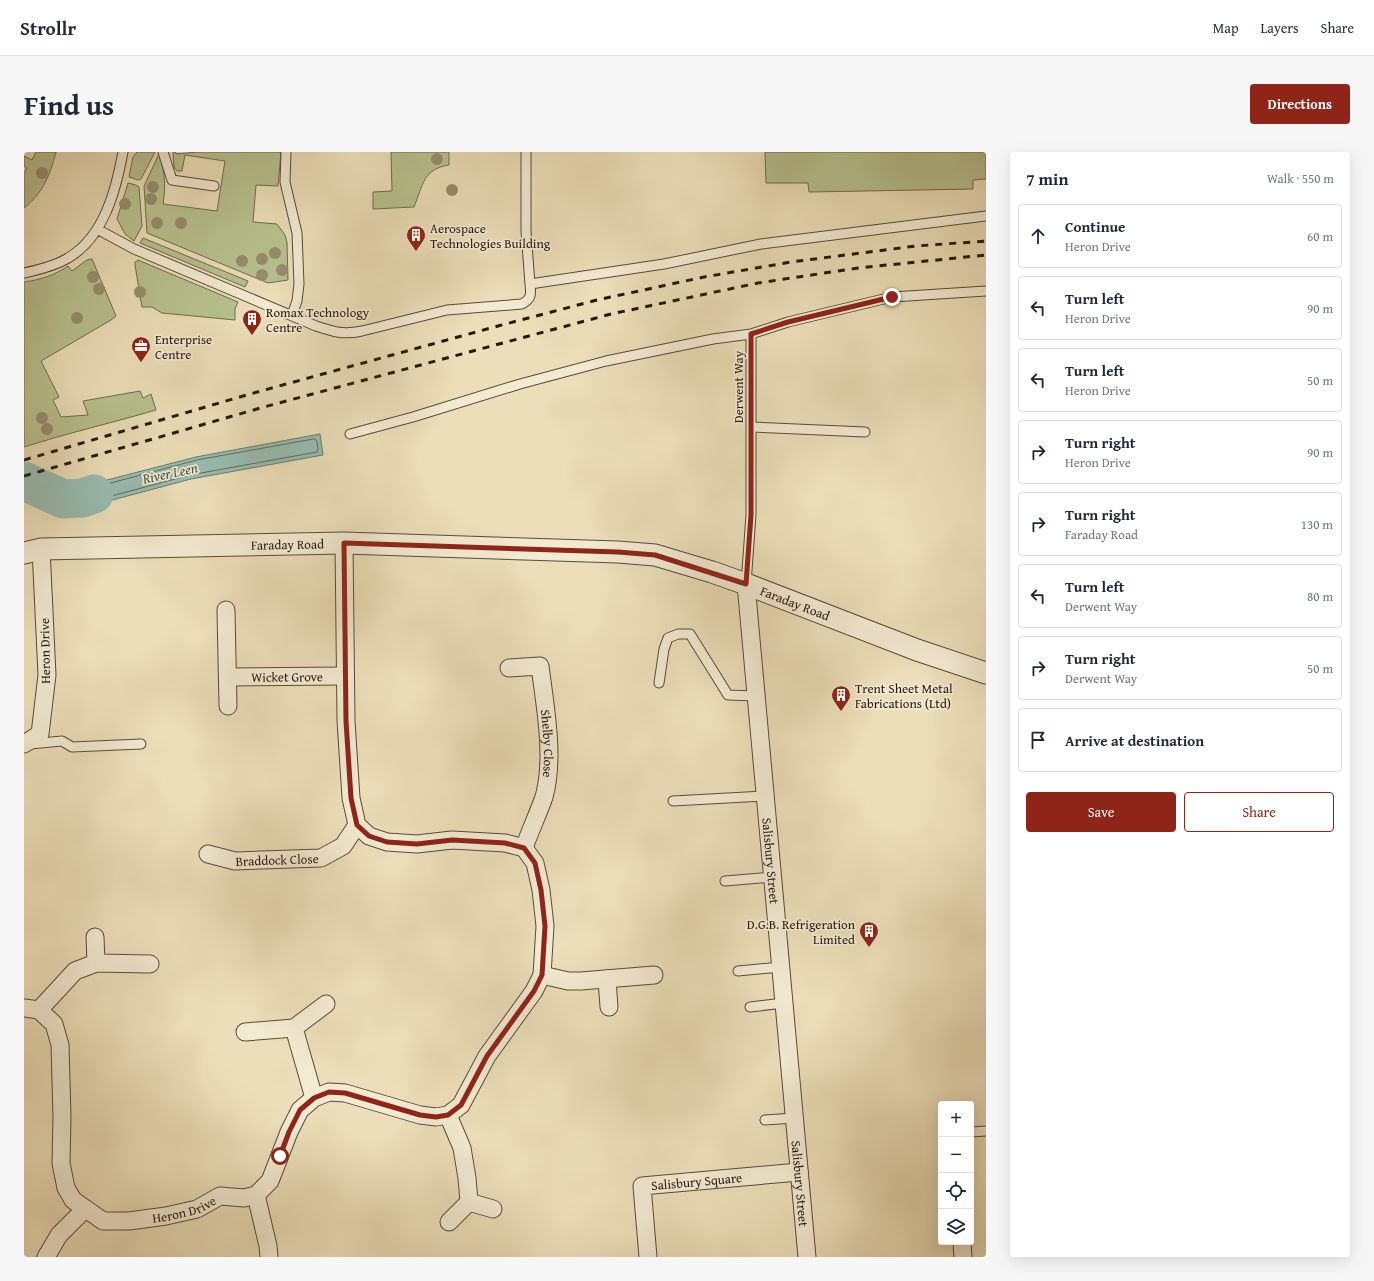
<!DOCTYPE html>
<meta charset="utf-8">
<style>
:root{--surface:#fff;--page:#f6f6f7;--text:#1f2937;--muted:#747a83;--line:#e0e1e3;--accent:#8f2418}
body{margin:0;font-family:"Gentium Book Plus",serif;background:var(--page);color:var(--text)}
.controls{position:absolute;right:12px;bottom:12px;display:grid;overflow:hidden;border-radius:4px;box-shadow:0 4px 16px #0002}
.controls button{width:36px;height:36px;display:grid;place-items:center;padding:0;border:0;border-bottom:1px solid var(--line);background:var(--surface);color:var(--text);font:20px sans-serif}
.stop{position:absolute;width:12px;height:12px;margin:-9px;border:3px solid #8f2418;border-radius:50%;background:#fff}
.stop.end{background:#8f2418;border-color:#fff;box-shadow:0 1px 4px #0008}
.list{margin:0;padding:0;list-style:none}
h2{display:flex;justify-content:space-between;align-items:center;height:52px;margin:0;padding:0 16px;font-size:17px}
h2 small{font-size:13px;font-weight:400;color:var(--muted)}
.list li{display:grid;grid-template-columns:26px 1fr auto;gap:12px;align-items:center;box-sizing:border-box;height:64px;margin:0 8px 8px;padding:0 8px;border:1px solid var(--line);border-radius:4px}
.list b{display:block;font-size:15px;white-space:nowrap}
.list p{margin:0;font-size:13px;white-space:nowrap;color:var(--muted)}
.list em{font-size:13px;font-style:normal;color:var(--muted)}
.actions{display:flex;gap:8px;padding:12px 16px}
.actions a{flex:1;padding:9px 0;border:1px solid var(--accent);border-radius:4px;text-align:center;font-size:14px;color:var(--accent)}
.actions .main{background:var(--accent);color:#fff}
.icon{flex:none;width:22px;height:22px;fill:none;stroke:currentColor;stroke-width:2;stroke-linecap:round;stroke-linejoin:round}
.map{position:relative;flex:none;width:962px;height:1105px;overflow:hidden;border-radius:4px}
header{display:flex;align-items:center;gap:24px;box-sizing:border-box;height:56px;padding:0 20px;background:var(--surface);border-bottom:1px solid var(--line)}
header strong{font-size:19px}
nav{display:flex;gap:22px;margin-inline-start:auto;font-size:14px}
.intro{display:flex;align-items:center;justify-content:space-between;box-sizing:border-box;height:96px;padding:0 24px}
h1{margin:0;font-size:28px}
.button{padding:10px 18px;border-radius:4px;background:var(--accent);color:#fff;font-size:14px;font-weight:700}
main{display:flex;gap:24px;padding:0 24px}
aside{flex:1;background:var(--surface);border-radius:4px;box-shadow:0 4px 16px #0002}
.map>svg:first-child{display:block}
.green{fill:#b7c18f;stroke:#6e6c50}
.water{fill:#98bcb1;stroke:#6a7a71}
.lines{fill:none;stroke-linecap:round;stroke-linejoin:round}
.shore{stroke:#5f6a60;stroke-width:1}
.river{stroke:#98bcb1;stroke-width:39}
.service-casing{stroke:#574a3a;stroke-width:11}
.minor-casing{stroke:#574a3a;stroke-width:19}
.tertiary-casing{stroke:#574a3a;stroke-width:23}
.service{stroke:#f2ead1;stroke-width:9}
.minor{stroke:#f2ead1;stroke-width:17}
.tertiary{stroke:#f2ead1;stroke-width:21}
.rail{stroke:#261810;stroke-width:3;stroke-dasharray:7 7;stroke-linecap:butt}
.tree{fill:#978d70}
.route{stroke:#8f2418;stroke-width:5}
.labels{text-anchor:middle;dominant-baseline:central;stroke-width:3.5;stroke-linejoin:round;paint-order:stroke}
.poi-label{font-size:13px;fill:#261810;stroke:#f2ead1;text-anchor:start}
.street-label{font-size:13px;fill:#261810;stroke:#f2ead1}
.water-label{font-size:14px;font-style:italic;fill:#4e5148;stroke:#f2ead1}
</style>
<header>
<strong>Strollr</strong>
<nav><a>Map</a><a>Layers</a><a>Share</a></nav>
</header>
<div class="intro"><h1>Find us</h1><a class="button">Directions</a></div>
<main>
<div class="map">
<svg width="962" height="1105" viewBox="0 0 962 1105">
<rect width="100%" height="100%" fill="#ebdeb8"/>
<filter id="stains"><feTurbulence type="fractalNoise" baseFrequency=".005" numOctaves="4"/><feColorMatrix values="0 0 0 0 .2 0 0 0 0 .09 0 0 0 0 .02 0 0 0 .5 -.17"/></filter>
<radialGradient id="worn" r=".72"><stop offset=".6" stop-color="#630" stop-opacity="0"/><stop offset="1" stop-color="#630" stop-opacity=".3"/></radialGradient>
<!-- green -->
<path class="green" d="M 12,0 L 32,0 C 26,23 19,41 0,56 L 0,21 L 3,16 L 0,14 L 0,4 L 8,8 Z
M 113,0 L 131,0 L 117,27 L 114,28 L 105,25 L 109,5 Z
M 149,0 L 151,0 L 152,2 L 174,0 L 257,0 L 254,34 L 232,33 L 229,70 L 253,72 L 261,83 L 263,90 L 264,128 L 244,131 L 123,81 L 120,34 L 135,2 C 141,19 142,34 139,52 L 193,59 L 201,9 L 161,3 L 158,19 L 153,19 L 150,15 Z
M 367,0 L 425,0 L 425,13 C 399,17 399,33 390,55 L 349,57 L 349,40 L 368,39 Z
M 741,0 L 962,0 L 962,27 L 949,28 L 949,37 L 785,40 L 784,31 L 742,31 Z
M 104,31 L 112,33 L 115,35 L 118,74 L 110,89 L 101,82 L 93,67 Z
M 119,86 L 224,129 L 221,135 L 116,91 Z
M 68,107 L 92,164 L 87,168 L 17,209 L 35,245 L 29,248 L 37,265 L 64,263 L 59,249 L 116,239 L 119,246 L 127,242 L 132,258 C 88,271 43,281 0,295 L 0,130 C 16,128 31,123 44,114 L 48,119 L 63,108 Z
M 114,108 L 214,150 L 211,157 L 211,168 L 138,161 L 128,155 L 118,155 L 111,113 L 111,110 Z"/>
<!-- water -->
<path class="water" d="M 296,282 L 299,303 L 167,327 L 66,354 L 28,357 L 0,349 L 0,342 L 38,332 L 52,336 L 172,305 Z"/>
<g class="lines">
<!-- shore -->
<path class="shore" d="M 291,287 L 293,289 L 294,297 L 293,300 L 166,323 L 65,350 L 28,352 L 8,346 L 9,344 L 38,336 L 53,340 L 173,308 Z"/>
<!-- river -->
<path class="river" d="M 0,329 L 39,347 L 59,346 L 70,342"/>
<!-- service casing -->
<g class="service-casing">
<path id="service" d="M 139,0 L 148,28 L 190,34
M 262,0 L 261,30 L 273,81 L 275,132 L 273,149 L 268,163
M 502,0 L 502,79 L 506,132 L 640,112 L 737,92 L 962,64
M 73,77 L 110,97 L 292,174 C 310,180 319,183 338,179 L 423,158 L 498,152 C 508,146 507,143 506,132
M 0,121 C 14,118 31,114 44,106 C 80,85 92,38 99,0
M 727,275 L 841,280
M 326,282 L 389,265 L 496,232 L 582,209 L 689,187 L 727,182
M 722,432 L 727,363 L 727,182 L 764,170 L 868,145 L 962,139
M 635,531 L 640,497 L 644,486 L 654,482 L 666,482 L 704,543 L 733,544
M 6,592 L 38,589 L 48,595 L 117,592
M 649,649 L 742,644
M 701,729 L 749,725
M 714,819 L 757,815
M 726,855 L 760,851
M 741,968 L 770,966
M 947,980 L 962,979"/>
</g>
<!-- minor casing -->
<g class="minor-casing">
<g id="minor">
<path id="s1" d="M 722,432 L 783,1105"/>
<path d="M 202,458 L 204,554"/>
<path id="s2" d="M 485,516 L 516,514 C 521,554 531,606 520,645 C 514,662 506,679 500,696"/>
<path id="s3" d="M 204,525 L 321,524"/>
<path d="M 0,592 L 16,582 L 23,523 L 17,397"/>
<path id="s4" d="M 184,702 L 211,709 L 297,706 L 319,694 L 333,673"/>
<path d="M 71,785 L 72,811"/>
<path d="M 518,823 L 544,829 L 557,829 L 630,823"/>
<path d="M 583,827 L 585,855"/>
<path id="s5" d="M 0,856 L 15,858 L 30,872 L 36,893 L 38,965 L 37,1011 L 42,1036 L 49,1048 L 79,1069 L 105,1069 L 142,1064 L 173,1057 L 196,1044 L 220,1046 L 232,1043 L 246,1029 L 265,980 L 276,958 L 290,946 L 305,940 L 321,941 L 396,963 L 412,965 L 424,963 L 437,953 L 463,904 L 510,839 L 518,823 L 521,774 L 517,738 L 511,711 L 500,696 L 481,691 L 428,688 L 393,692 L 363,690 L 345,684 L 333,673 L 327,646 L 322,569 L 320,391"/>
<path d="M 15,858 L 51,819 L 72,811 L 126,812"/>
<path d="M 270,876 L 290,946"/>
<path d="M 221,880 L 270,876 L 302,852"/>
<path d="M 424,963 L 438,996 L 443,1026 L 445,1050 L 425,1070"/>
<path d="M 232,1043 L 244,1094 L 245,1105"/>
<path d="M 445,1050 L 469,1057"/>
<path d="M 938,1090 L 939,1105"/>
<path d="M 22,1105 L 35,1083 L 61,1057"/>
<path id="s6" d="M 624,1105 L 618,1034 L 775,1020"/>
</g>
</g>
<!-- tertiary casing -->
<g class="tertiary-casing">
<g id="tertiary">
<path id="s7" d="M 0,401 L 17,397 L 320,391 L 594,400 L 631,403 L 688,420 L 722,432 L 893,498 L 962,521"/>
</g>
</g>
<!-- service -->
<use href="#service" class="service"/>
<!-- minor -->
<use href="#minor" class="minor"/>
<!-- tertiary -->
<use href="#tertiary" class="tertiary"/>
<!-- rail -->
<path class="rail" d="M 0,308 L 226,242 L 474,174 L 573,148 L 680,125 L 767,110 L 892,94 L 962,89
M 0,324 L 240,255 L 587,162 L 734,131 L 834,116 L 962,103"/>
</g>
<!-- trees -->
<g class="tree">
<circle cx="413" cy="7" r="6"/>
<circle cx="18" cy="21" r="6"/>
<circle cx="129" cy="35" r="6"/>
<circle cx="428" cy="38" r="6"/>
<circle cx="127" cy="47" r="6"/>
<circle cx="101" cy="52" r="6"/>
<circle cx="133" cy="71" r="6"/>
<circle cx="157" cy="71" r="6"/>
<circle cx="251" cy="101" r="6"/>
<circle cx="238" cy="107" r="6"/>
<circle cx="218" cy="109" r="6"/>
<circle cx="258" cy="118" r="6"/>
<circle cx="238" cy="123" r="6"/>
<circle cx="69" cy="125" r="6"/>
<circle cx="75" cy="137" r="6"/>
<circle cx="116" cy="140" r="6"/>
<circle cx="53" cy="166" r="6"/>
<circle cx="18" cy="266" r="6"/>
<circle cx="23" cy="277" r="6"/>
</g>
<g class="lines">
<!-- route -->
<path class="route" d="M 256,1004 L 265,980 L 276,958 L 290,946 L 305,940 L 321,941 L 396,963 L 412,965 L 424,963 L 437,953 L 463,904 L 510,839 L 518,823 L 521,774 L 517,738 L 511,711 L 500,696 L 481,691 L 428,688 L 393,692 L 363,690 L 345,684 L 333,673 L 327,646 L 322,569 L 320,391 L 594,400 L 631,403 L 722,432 L 727,363 L 727,182 L 764,170 L 868,145"/>
</g>
<!-- icons -->
<defs>
<g id="building-pin" transform="scale(1)"><path d="M0 17L-7.5 6A9.5 9.5 0 1 1 7.5 6Z" fill="#8f2418" stroke="#f2ead1"/><path d="M-4-6H4V6H1V3H-1V6H-4ZM-2.5-4.3h1.7v1.8h-1.7ZM.8-4.3h1.7v1.8H.8ZM-2.5-1h1.7V.8h-1.7ZM.8-1h1.7V.8H.8Z" fill="#fff"/></g>
<g id="office-pin" transform="scale(1)"><path d="M0 17L-7.5 6A9.5 9.5 0 1 1 7.5 6Z" fill="#8f2418" stroke="#f2ead1"/><path d="M-6-3h4V-5.5h4V-3h4V5H-6ZM-1-4.5V-3h2v-1.5ZM-6 0V1H6V0Z" fill="#fff"/></g>
</defs>
<g fill-rule="evenodd">
<use href="#building-pin" x="392" y="83"/>
<use href="#building-pin" x="228" y="167"/>
<use href="#office-pin" x="117" y="194"/>
<use href="#building-pin" x="817" y="543"/>
<use href="#building-pin" x="845" y="779"/>
</g>
<g class="labels">
<!-- poi labels -->
<g class="poi-label">
<text x="406" y="76">Aerospace<tspan x="406" dy="15">Technologies Building</tspan></text>
<text x="242" y="160">Romax Technology<tspan x="242" dy="15">Centre</tspan></text>
<text x="131" y="187">Enterprise<tspan x="131" dy="15">Centre</tspan></text>
<text x="831" y="536">Trent Sheet Metal<tspan x="831" dy="15">Fabrications (Ltd)</tspan></text>
<text x="831" y="772" text-anchor="end">D.G.B. Refrigeration<tspan x="831" dy="15">Limited</tspan></text>
</g>
<!-- street labels -->
<g class="street-label">
<text transform="translate(714 235) rotate(-90)">Derwent Way</text>
<text stroke="none"><textPath href="#s7" startOffset="264">Faraday Road</textPath></text>
<text stroke="none"><textPath href="#s7" startOffset="780">Faraday Road</textPath></text>
<text transform="translate(21 499) rotate(-91)">Heron Drive</text>
<text stroke="none"><textPath href="#s3" startOffset="59">Wicket Grove</textPath></text>
<text stroke="none"><textPath href="#s2" startOffset="109">Shelby Close</textPath></text>
<text stroke="none"><textPath href="#s4" startOffset="70">Braddock Close</textPath></text>
<text stroke="none"><textPath href="#s1" startOffset="278">Salisbury Street</textPath></text>
<text stroke="none"><textPath href="#s6" startOffset="126">Salisbury Square</textPath></text>
<text stroke="none"><textPath href="#s1" startOffset="602">Salisbury Street</textPath></text>
<text stroke="none"><textPath href="#s5" startOffset="334">Heron Drive</textPath></text>
</g>
<!-- water labels -->
<g class="water-label">
<text transform="translate(146 321) rotate(-12)">River Leen</text>
</g>
</g>
<rect width="100%" height="100%" filter="url(#stains)"/>
<rect width="100%" height="100%" fill="url(#worn)"/>
</svg>
<div class="controls">
<button>+</button>
<button>−</button>
<button><svg class="icon" aria-label="locate" viewBox="0 0 24 24"><circle cx="12" cy="12" r="6"/><path d="M12 2v4M12 18v4M2 12h4M18 12h4"/></svg></button>
<button><svg class="icon" aria-label="layers" viewBox="0 0 24 24"><path d="M12 4l9 5-9 5-9-5zM3 14l9 5 9-5"/></svg></button>
</div>
<div class="stop" style="left:256px;top:1004px"></div>
<div class="stop end" style="left:868px;top:145px"></div>
</div>
<aside>
<h2>7 min<small>Walk · 550 m</small></h2>
<ul class="list">
<li><svg class="icon" aria-label="ahead" viewBox="0 0 24 24"><path d="M12 20V5M6 11l6-6 6 6"/></svg><div><b>Continue</b><p>Heron Drive</p></div><em>60 m</em></li>
<li><svg class="icon" aria-label="left" viewBox="0 0 24 24"><path d="M17 20v-9H6M10 6l-5 5 5 5"/></svg><div><b>Turn left</b><p>Heron Drive</p></div><em>90 m</em></li>
<li><svg class="icon" aria-label="left" viewBox="0 0 24 24"><path d="M17 20v-9H6M10 6l-5 5 5 5"/></svg><div><b>Turn left</b><p>Heron Drive</p></div><em>50 m</em></li>
<li><svg class="icon" aria-label="right" viewBox="0 0 24 24"><path d="M7 20v-9h11M14 6l5 5-5 5"/></svg><div><b>Turn right</b><p>Heron Drive</p></div><em>90 m</em></li>
<li><svg class="icon" aria-label="right" viewBox="0 0 24 24"><path d="M7 20v-9h11M14 6l5 5-5 5"/></svg><div><b>Turn right</b><p>Faraday Road</p></div><em>130 m</em></li>
<li><svg class="icon" aria-label="left" viewBox="0 0 24 24"><path d="M17 20v-9H6M10 6l-5 5 5 5"/></svg><div><b>Turn left</b><p>Derwent Way</p></div><em>80 m</em></li>
<li><svg class="icon" aria-label="right" viewBox="0 0 24 24"><path d="M7 20v-9h11M14 6l5 5-5 5"/></svg><div><b>Turn right</b><p>Derwent Way</p></div><em>50 m</em></li>
<li><svg class="icon" aria-label="arrive" viewBox="0 0 24 24"><path d="M6 21V4h12l-3 4 3 4H6"/></svg><div><b>Arrive at destination</b></div></li>
</ul>
<div class="actions"><a class="main">Save</a><a>Share</a></div>
</aside>
</main>
